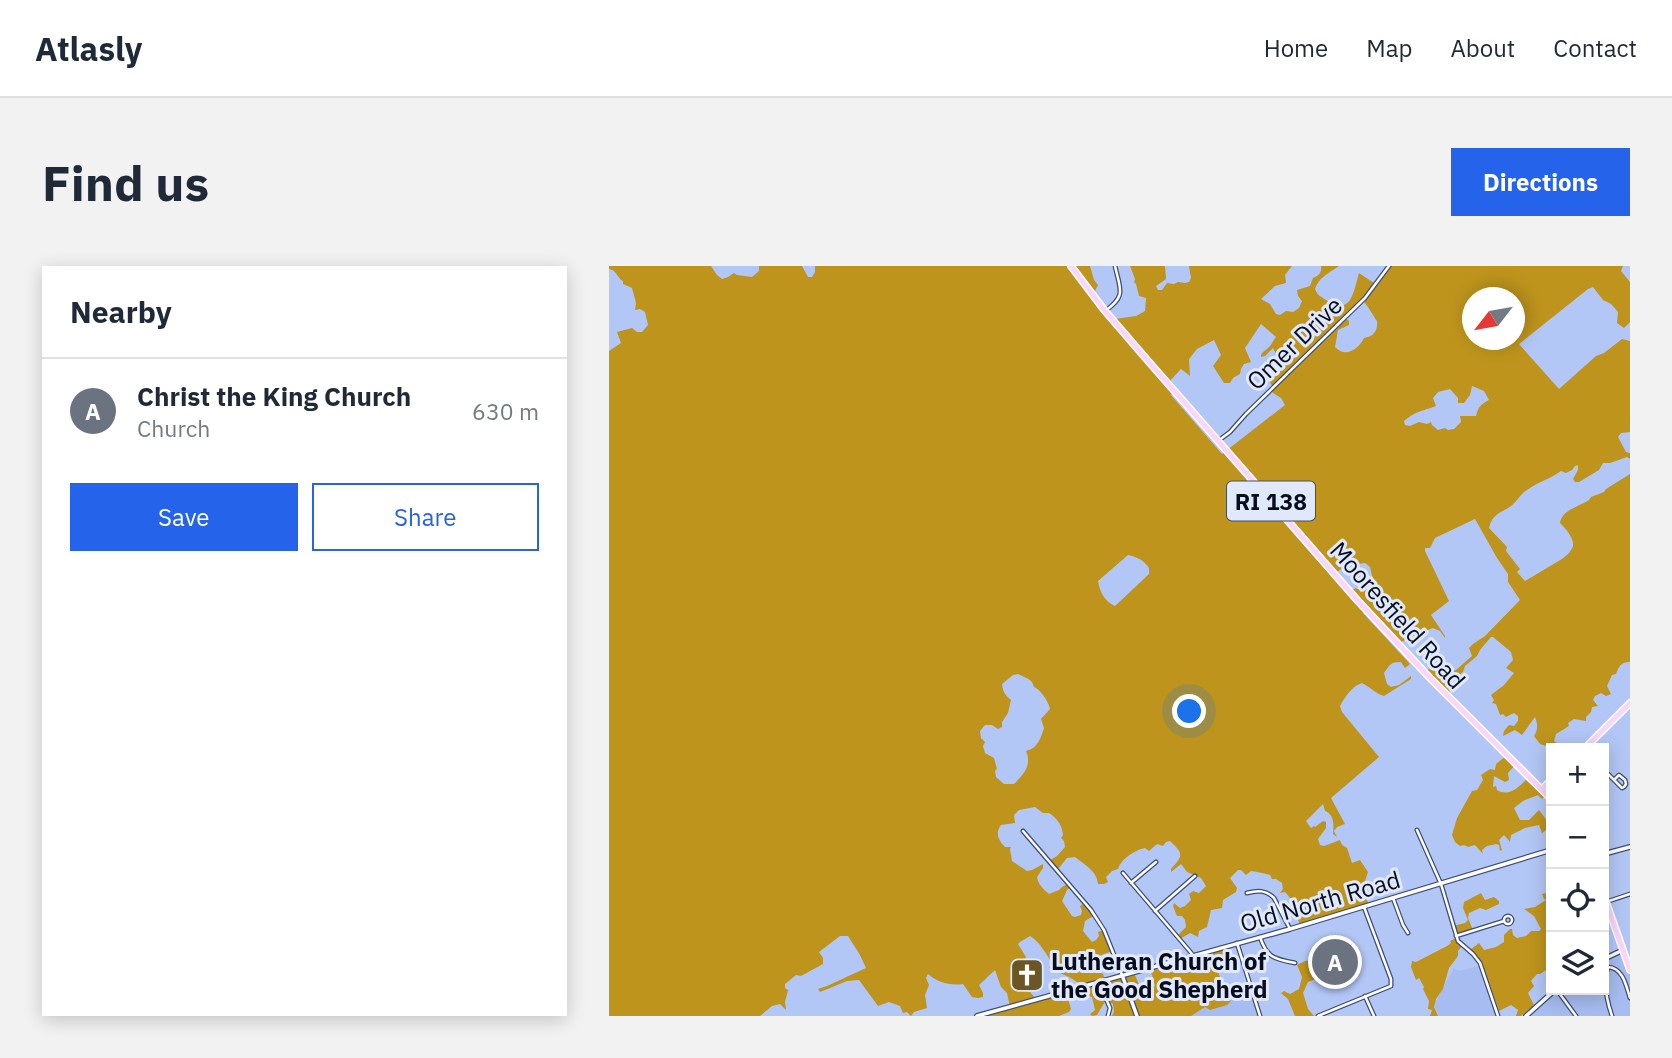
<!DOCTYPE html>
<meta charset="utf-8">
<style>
:root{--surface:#fff;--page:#f2f2f3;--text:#1f2937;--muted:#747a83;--line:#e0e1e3;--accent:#2563eb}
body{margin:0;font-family:"IBM Plex Sans",sans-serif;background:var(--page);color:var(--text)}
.controls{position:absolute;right:21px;bottom:21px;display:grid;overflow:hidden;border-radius:0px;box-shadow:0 4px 18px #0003}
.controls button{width:63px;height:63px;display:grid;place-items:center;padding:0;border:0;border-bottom:2px solid var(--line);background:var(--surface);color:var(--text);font:35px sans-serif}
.compass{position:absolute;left:853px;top:21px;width:63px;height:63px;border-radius:50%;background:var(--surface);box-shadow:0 4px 18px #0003;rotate:239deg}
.you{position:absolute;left:581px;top:446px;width:24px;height:24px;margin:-18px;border:5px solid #fff;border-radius:50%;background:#1a73e8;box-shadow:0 0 0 10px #1a73e833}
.badge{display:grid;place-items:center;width:46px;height:46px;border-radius:50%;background:var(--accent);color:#fff;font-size:23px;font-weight:700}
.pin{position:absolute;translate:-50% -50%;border:4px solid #fff;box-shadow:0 2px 7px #0006}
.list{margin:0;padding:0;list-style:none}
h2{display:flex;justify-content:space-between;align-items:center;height:91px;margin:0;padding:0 28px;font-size:30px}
h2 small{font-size:23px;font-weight:400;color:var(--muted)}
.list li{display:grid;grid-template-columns:46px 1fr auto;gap:21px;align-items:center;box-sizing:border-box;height:105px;padding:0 28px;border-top:2px solid var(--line)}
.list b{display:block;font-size:26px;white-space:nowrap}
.list p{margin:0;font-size:23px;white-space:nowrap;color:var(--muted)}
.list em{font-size:23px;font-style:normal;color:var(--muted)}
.actions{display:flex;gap:14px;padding:21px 28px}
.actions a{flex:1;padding:16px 0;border:2px solid var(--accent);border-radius:0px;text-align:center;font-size:24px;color:var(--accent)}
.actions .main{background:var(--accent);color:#fff}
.icon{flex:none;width:38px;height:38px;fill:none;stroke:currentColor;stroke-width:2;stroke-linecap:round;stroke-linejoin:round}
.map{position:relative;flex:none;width:1021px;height:750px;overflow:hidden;border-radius:0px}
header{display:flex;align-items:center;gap:42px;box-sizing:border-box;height:98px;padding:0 35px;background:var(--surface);border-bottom:2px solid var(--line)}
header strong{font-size:33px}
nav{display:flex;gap:38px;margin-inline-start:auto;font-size:24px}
.intro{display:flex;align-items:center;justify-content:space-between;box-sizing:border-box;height:168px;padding:0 42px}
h1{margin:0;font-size:49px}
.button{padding:18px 32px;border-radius:0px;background:var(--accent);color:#fff;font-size:24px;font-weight:700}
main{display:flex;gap:42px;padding:0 42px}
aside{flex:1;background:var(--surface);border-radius:0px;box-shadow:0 4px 18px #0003}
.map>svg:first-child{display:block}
.built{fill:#a7bcf1}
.green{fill:#be941c;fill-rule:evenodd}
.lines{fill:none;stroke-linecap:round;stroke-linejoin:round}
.minor-casing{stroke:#3d4d75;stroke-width:5}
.tertiary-casing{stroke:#3d4d75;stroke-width:6}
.primary-casing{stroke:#fff;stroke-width:8}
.minor{stroke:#fff;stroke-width:2.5}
.tertiary{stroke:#fff;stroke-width:3.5}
.primary{stroke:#fad7fa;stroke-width:5}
.labels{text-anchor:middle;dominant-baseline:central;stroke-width:6;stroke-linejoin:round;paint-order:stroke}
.shield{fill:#e0e8fc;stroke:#494f60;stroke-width:2}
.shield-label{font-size:23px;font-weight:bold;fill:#080d1d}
.street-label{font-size:24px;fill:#080d1d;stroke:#e0e8fc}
.poi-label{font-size:24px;font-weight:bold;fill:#080d1d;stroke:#e0e8fc;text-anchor:start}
</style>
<header>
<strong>Atlasly</strong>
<nav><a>Home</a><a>Map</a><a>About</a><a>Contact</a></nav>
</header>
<div class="intro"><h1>Find us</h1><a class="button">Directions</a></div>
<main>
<aside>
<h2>Nearby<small></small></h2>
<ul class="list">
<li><span class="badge" style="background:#6b7280">A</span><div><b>Christ the King Church</b><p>Church</p></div><em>630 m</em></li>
</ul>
<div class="actions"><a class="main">Save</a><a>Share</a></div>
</aside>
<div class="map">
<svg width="1021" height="750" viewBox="0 0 1021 750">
<rect width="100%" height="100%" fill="#b3c7f6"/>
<!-- built -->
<path class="built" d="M 1014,684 L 1021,704 L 1021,750 L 917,750 L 946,724 L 995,724 L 995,693 Z
M 870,700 L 889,750 L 830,750 L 825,739 L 845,702 L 851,705 Z
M 643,724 L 651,750 L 573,750 Z"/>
<!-- green -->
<path class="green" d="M 0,0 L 102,0 L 108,9 L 113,13 L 119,11 L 125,7 L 128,9 L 143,11 L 150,5 L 150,0 L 193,0 L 199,11 L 203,11 L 206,6 L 206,0 L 481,0 L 485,14 L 489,19 L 485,27 L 506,53 L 527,50 L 536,45 L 537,32 L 530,30 L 527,18 L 525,16 L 526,13 L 521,0 L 556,0 L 557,13 L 547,20 L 549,24 L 553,24 L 558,17 L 565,18 L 569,16 L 576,17 L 580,16 L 582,12 L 580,0 L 683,0 L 676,9 L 677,17 L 666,20 L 652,33 L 661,38 L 667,48 L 671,49 L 677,45 L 684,46 L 690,42 L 693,35 L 689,30 L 688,24 L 701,20 L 704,12 C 710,9 713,7 712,0 L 730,0 C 720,7 710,11 706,23 C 709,30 711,30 717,34 C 742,50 744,28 750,7 L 768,19 L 782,0 L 1014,0 L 1012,5 L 1021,16 L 1021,56 L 1015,62 L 1008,57 L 1009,46 L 1002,38 L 994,34 L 984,21 L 979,23 L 910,78 L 950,123 L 987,90 L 995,87 L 1013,73 L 1021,75 L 1021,166 L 1012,167 L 1009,171 L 1017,186 L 1021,187 L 1021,193 L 1018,191 L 1001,197 L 994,197 L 990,204 L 970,216 L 966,216 L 964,213 L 969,204 L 969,199 L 966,200 L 963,204 L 957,207 L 952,205 C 941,213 929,216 918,224 C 911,228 909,235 902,240 C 892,247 883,248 880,262 L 898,281 L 897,285 L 911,303 L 908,306 L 916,315 L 953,293 C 956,290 960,288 962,284 C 969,276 957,263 951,257 C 953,244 969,241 980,234 L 982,231 L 995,226 L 997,223 L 1021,208 L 1021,396 C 1012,396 1010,400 1007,408 L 1003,409 L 998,420 L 1002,428 L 997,430 L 992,427 L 986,430 L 984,434 L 989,440 L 983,441 L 982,446 L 977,451 L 977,455 L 965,453 L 959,457 L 960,460 L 947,468 L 945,475 L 955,482 L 943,482 L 931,478 L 925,470 C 929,464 929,458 926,451 L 913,469 L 906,464 L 894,470 L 895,465 L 900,459 L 905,460 L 909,455 L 909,450 L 905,447 L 897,451 L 894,448 L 891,449 L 887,438 L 883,437 L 885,434 L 882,429 L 895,419 L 905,407 L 897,402 L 904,394 L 902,386 L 884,371 L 882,371 L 871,384 L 868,390 L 856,400 L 854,406 L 849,410 L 847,408 L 840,414 L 843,422 L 839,427 L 815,406 L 827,398 L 833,406 L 839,407 L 847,404 L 863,390 L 860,382 L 864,378 L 876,370 L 911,334 L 899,316 L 899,308 L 888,292 L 866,253 L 826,272 L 821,282 L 816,282 L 816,285 L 840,335 L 822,349 L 836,370 L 836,372 L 831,365 L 824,362 C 812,367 801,371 789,378 L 757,345 L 754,347 L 801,398 L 796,402 L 792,396 C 781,396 781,399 775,407 L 778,418 L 782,421 L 790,419 L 802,410 L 802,413 L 775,430 C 767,428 761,421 753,417 C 743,420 736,431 731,440 L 733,446 L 770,491 L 722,532 L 736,558 L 728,561 L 725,565 L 728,571 L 724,568 C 725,559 725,548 716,545 L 714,538 L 697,555 L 702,562 L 705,560 L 706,561 L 714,555 L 717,556 L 717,562 L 709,573 L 711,579 L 715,580 L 731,574 L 733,579 L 738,582 L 743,597 L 751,594 L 759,606 L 755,618 L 757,628 L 759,628 L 757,632 L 760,639 L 691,660 C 687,647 686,636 676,626 L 671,627 L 674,623 L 673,617 L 667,613 L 663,613 L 661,609 C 655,607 649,606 642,605 L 637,609 L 632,604 L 629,604 L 621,612 L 628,622 L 627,626 L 614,634 L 613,642 L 602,644 L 598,661 L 590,665 L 589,671 L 581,667 L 571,673 L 568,670 L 577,661 L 576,654 L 573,650 L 568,650 L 564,640 L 565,637 L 571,642 L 576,640 L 582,634 L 580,628 L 584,625 L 590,627 L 597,620 L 592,612 L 578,606 L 572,598 L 562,606 L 562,603 C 573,590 576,589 561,575 L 557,576 L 554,580 L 548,578 L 540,585 L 536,582 C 526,584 512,593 509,603 L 503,605 L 497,611 L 499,616 L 495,618 L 489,618 C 488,605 476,599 466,591 L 458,592 L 449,603 L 441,594 L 448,590 L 456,581 L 455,575 L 452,572 L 454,569 C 453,559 448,552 440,547 L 434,547 L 426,541 L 410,544 L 405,549 L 406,557 L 392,559 C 386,567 389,574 396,581 L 402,581 L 401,583 L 403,595 L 418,605 L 423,604 L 434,598 L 434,602 L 428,611 C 429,618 434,623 440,628 L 450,624 L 453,621 L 460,617 L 463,620 L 458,624 L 453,635 L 463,650 L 466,651 L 472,649 L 473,645 L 471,640 L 477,636 L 486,649 L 476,655 L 474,665 L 483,676 L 487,674 L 490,670 L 489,666 L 495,664 L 504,685 L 492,689 L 488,692 L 488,703 L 494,708 L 496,714 L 525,707 L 533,725 L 546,720 L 541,702 L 589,689 L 592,701 L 595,702 L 604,700 L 606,696 L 603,684 L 615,681 L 617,688 L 610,691 L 612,701 L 608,703 L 614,719 L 621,723 L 623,728 L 621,732 L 622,735 L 618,739 L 601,744 L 596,741 L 582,750 L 503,750 L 505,746 L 504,738 L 497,734 L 488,749 L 483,750 L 481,748 L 486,744 L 483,731 L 479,730 L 470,733 L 467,723 L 474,720 L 460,711 L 440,702 L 443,697 C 437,688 431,676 421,670 L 411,676 L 409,678 L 417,691 L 411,699 L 408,709 L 410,714 L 405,715 L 411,724 L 421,726 L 427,733 L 457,726 L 462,743 L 460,746 L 450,750 L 370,750 L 401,741 L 398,727 L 392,721 L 386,704 L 370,719 L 374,727 L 374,731 L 369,732 L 363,731 L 354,718 C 341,720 328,716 319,708 L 317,712 L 320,719 L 316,729 L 318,742 L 305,746 L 302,750 L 298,746 L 294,747 L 291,740 L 280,736 L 269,740 L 250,714 L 238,715 L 211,726 L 209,723 L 218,720 L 257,702 L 251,689 L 239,670 L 231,670 L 210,686 L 214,692 L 214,698 L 192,710 L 187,709 L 176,718 L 176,722 L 179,724 L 176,736 L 177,744 L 171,738 L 163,740 L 151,750 L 0,750 L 0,85 L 12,77 L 8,66 L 23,62 L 28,66 L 33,66 L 39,59 L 36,46 L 31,43 L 26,44 L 27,37 L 23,22 L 14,18 L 14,15 C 8,12 8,4 0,3 ZM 864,32 L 906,32 L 906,74 L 864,74 ZM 754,35 C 760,41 763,48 768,55 C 769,64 765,71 755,72 C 749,84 736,92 726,81 L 729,64 L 740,59 L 740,55 L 736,52 ZM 652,58 L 667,71 C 664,74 663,79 659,82 C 656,85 654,85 652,89 L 652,91 L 656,90 L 664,82 L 669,92 C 665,104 654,108 664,121 L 661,125 L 672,132 L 676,139 L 613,188 L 562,129 L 567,124 L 560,116 L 572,103 L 581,110 L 580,93 L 588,83 L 605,74 L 612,89 L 604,100 L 615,117 L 621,117 L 624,112 L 631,108 L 632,103 L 635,98 L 642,96 L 636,82 ZM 863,120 L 875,125 L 880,134 C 872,138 869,141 867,150 L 851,150 L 852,156 L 845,163 L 839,164 L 836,162 L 829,164 L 823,159 L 822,156 L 818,158 L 810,156 L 801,160 L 796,159 L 795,155 C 809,144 811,146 827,140 L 824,132 L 829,126 L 841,123 L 849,132 L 849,137 L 855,137 L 861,129 ZM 519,289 C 528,291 535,294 540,302 L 540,308 L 506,340 C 495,335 491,326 489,315 ZM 756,297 L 761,301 L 764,314 C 760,319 755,322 748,323 L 747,322 L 741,325 L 726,308 L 738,298 L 743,299 ZM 409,408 C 416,412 423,412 425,421 C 431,423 440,436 441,443 L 432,453 L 435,462 C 432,472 428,483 417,485 C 423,499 415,508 405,518 L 395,518 L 387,511 L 386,505 L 388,503 L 385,492 L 376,487 L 374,480 L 376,476 L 372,472 L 371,465 L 376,459 L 383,459 L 389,463 L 393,461 L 393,456 L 399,447 L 402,434 C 396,429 394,426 393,418 L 404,409 Z
M 898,489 L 907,498 L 899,507 L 900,514 L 896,516 L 885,510 L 884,521 L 887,520 L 888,524 C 902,532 911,519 920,511 L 937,529 L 933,533 L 929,529 L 914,535 L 905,542 L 911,554 L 920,554 L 930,544 L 939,556 L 942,558 L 942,561 L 933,567 L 930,559 L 916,562 L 902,569 L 901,576 L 895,569 L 890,574 L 893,584 L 891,585 L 890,579 L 887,578 L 878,580 L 873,584 L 874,588 L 866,579 L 859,581 L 855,579 L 851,580 L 846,576 L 843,569 L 848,552 L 863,525 L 868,524 L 874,514 L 872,509 L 881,503 L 886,504 L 887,498 Z
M 942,585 L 942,695 L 940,696 L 940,702 L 931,708 L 928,708 L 922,715 L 925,720 L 919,727 L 925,739 L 912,750 L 907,750 L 909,744 L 902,739 L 890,745 L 873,697 L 861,684 L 870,677 L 875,684 L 887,681 L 895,676 L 895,669 L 901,663 L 903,663 L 904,669 L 908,672 L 917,670 L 922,665 L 930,665 L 932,663 L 925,650 L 915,643 L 926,641 L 937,634 L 935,633 L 933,628 L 937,627 L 938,630 L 938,626 L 941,623 L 938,615 L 941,593 L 938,586 Z
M 872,627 L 876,634 L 885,631 L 890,635 L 890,638 L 877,644 L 871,642 L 860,647 L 859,652 L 864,664 L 848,670 L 844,660 L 856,657 L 859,654 L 854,642 L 855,636 Z
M 847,672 L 853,680 L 849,685 L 849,690 L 840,702 L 834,723 L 827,733 L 825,741 L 829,750 L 821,750 L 823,744 L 819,743 L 820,735 L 814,723 L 815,721 L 810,712 L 807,714 L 802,701 L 803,695 L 807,696 L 838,680 L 842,677 L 841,675 Z
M 706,694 L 709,712 L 699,716 L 694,727 L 699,743 L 705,750 L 686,750 L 679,733 L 672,727 L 675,725 L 681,728 L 690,723 L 693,711 L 688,699 L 696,695 Z"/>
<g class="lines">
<!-- minor casing -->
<g class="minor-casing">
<path id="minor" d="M 496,45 C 518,30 511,23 506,0
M 609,175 L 621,166 L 637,148 L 756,32 L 780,0
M 995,504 L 1005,514
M 1010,509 L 1016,514 L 1017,518 L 1015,521 L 1013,522 L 1005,514 Z
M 808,564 L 832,618 L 849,675 L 864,688 L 871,697 L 889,750
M 414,565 L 482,644 L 495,664 L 513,709
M 514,607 L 584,689
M 522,617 L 547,596
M 638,627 C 649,624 657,624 665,632 L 681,663
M 784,632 L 794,659 L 799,667
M 997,636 L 1021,628
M 546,645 L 586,610
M895 654a4 4 0 1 1 8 0a4 4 0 1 1-8 0Z
M 847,670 L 895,655
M 651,671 C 658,692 665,693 686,697
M 628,677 L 651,750
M 490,716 L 501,742 L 499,750
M 948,724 L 967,750
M 756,730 L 765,750
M 709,750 L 782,720 L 782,713 L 755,641
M 1003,750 C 998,735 993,716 999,701 C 1014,702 1017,719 1021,732"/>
</g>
<!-- tertiary casing -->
<g class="tertiary-casing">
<path id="tertiary" d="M 995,588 L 1021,581
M 995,693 L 1014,684
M 513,709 L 528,750
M 368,750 L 681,663 L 942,584
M 917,750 L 946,724"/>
</g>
<!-- primary casing -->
<g class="primary-casing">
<path id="primary" d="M 462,0 L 496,45 L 540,96 L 749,335 L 821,412 L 942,533
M 976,482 L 1021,437
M 933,523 L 942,514
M 995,630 L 1021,704"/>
</g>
<!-- minor -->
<use href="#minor" class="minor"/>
<!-- tertiary -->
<use href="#tertiary" class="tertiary"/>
<!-- primary -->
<use href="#primary" class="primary"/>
</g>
<!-- icons -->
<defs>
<g id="church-square" transform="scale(1.75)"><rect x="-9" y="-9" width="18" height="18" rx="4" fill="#6b5726" stroke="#e0e8fc"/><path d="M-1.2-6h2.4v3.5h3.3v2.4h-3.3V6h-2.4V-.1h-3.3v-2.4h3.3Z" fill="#fff"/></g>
</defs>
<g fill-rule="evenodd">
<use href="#church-square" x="418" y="709"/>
</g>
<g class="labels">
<!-- shield labels -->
<rect class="shield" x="618" y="215.5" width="88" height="39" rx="5"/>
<g class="shield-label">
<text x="662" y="235">RI 138</text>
</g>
<!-- street labels -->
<g class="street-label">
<text transform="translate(685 77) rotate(-44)">Omer Drive</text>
<text transform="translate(789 349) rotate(48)">Mooresfield Road</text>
<text transform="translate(711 635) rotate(-16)">Old North Road</text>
</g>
<!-- poi labels -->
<g class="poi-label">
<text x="442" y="695">Lutheran Church of<tspan x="442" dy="28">the Good Shepherd</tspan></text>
</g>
</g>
</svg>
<div class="controls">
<button>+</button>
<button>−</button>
<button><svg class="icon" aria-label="locate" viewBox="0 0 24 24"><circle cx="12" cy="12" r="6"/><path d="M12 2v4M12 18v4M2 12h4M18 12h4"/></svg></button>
<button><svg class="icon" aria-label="layers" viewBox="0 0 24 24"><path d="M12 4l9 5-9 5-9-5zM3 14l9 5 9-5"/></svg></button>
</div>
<svg class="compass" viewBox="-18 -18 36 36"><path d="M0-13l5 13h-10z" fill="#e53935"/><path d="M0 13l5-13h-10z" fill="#747a83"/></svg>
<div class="you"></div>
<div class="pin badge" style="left:726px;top:696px;background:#6b7280">A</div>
</div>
</main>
